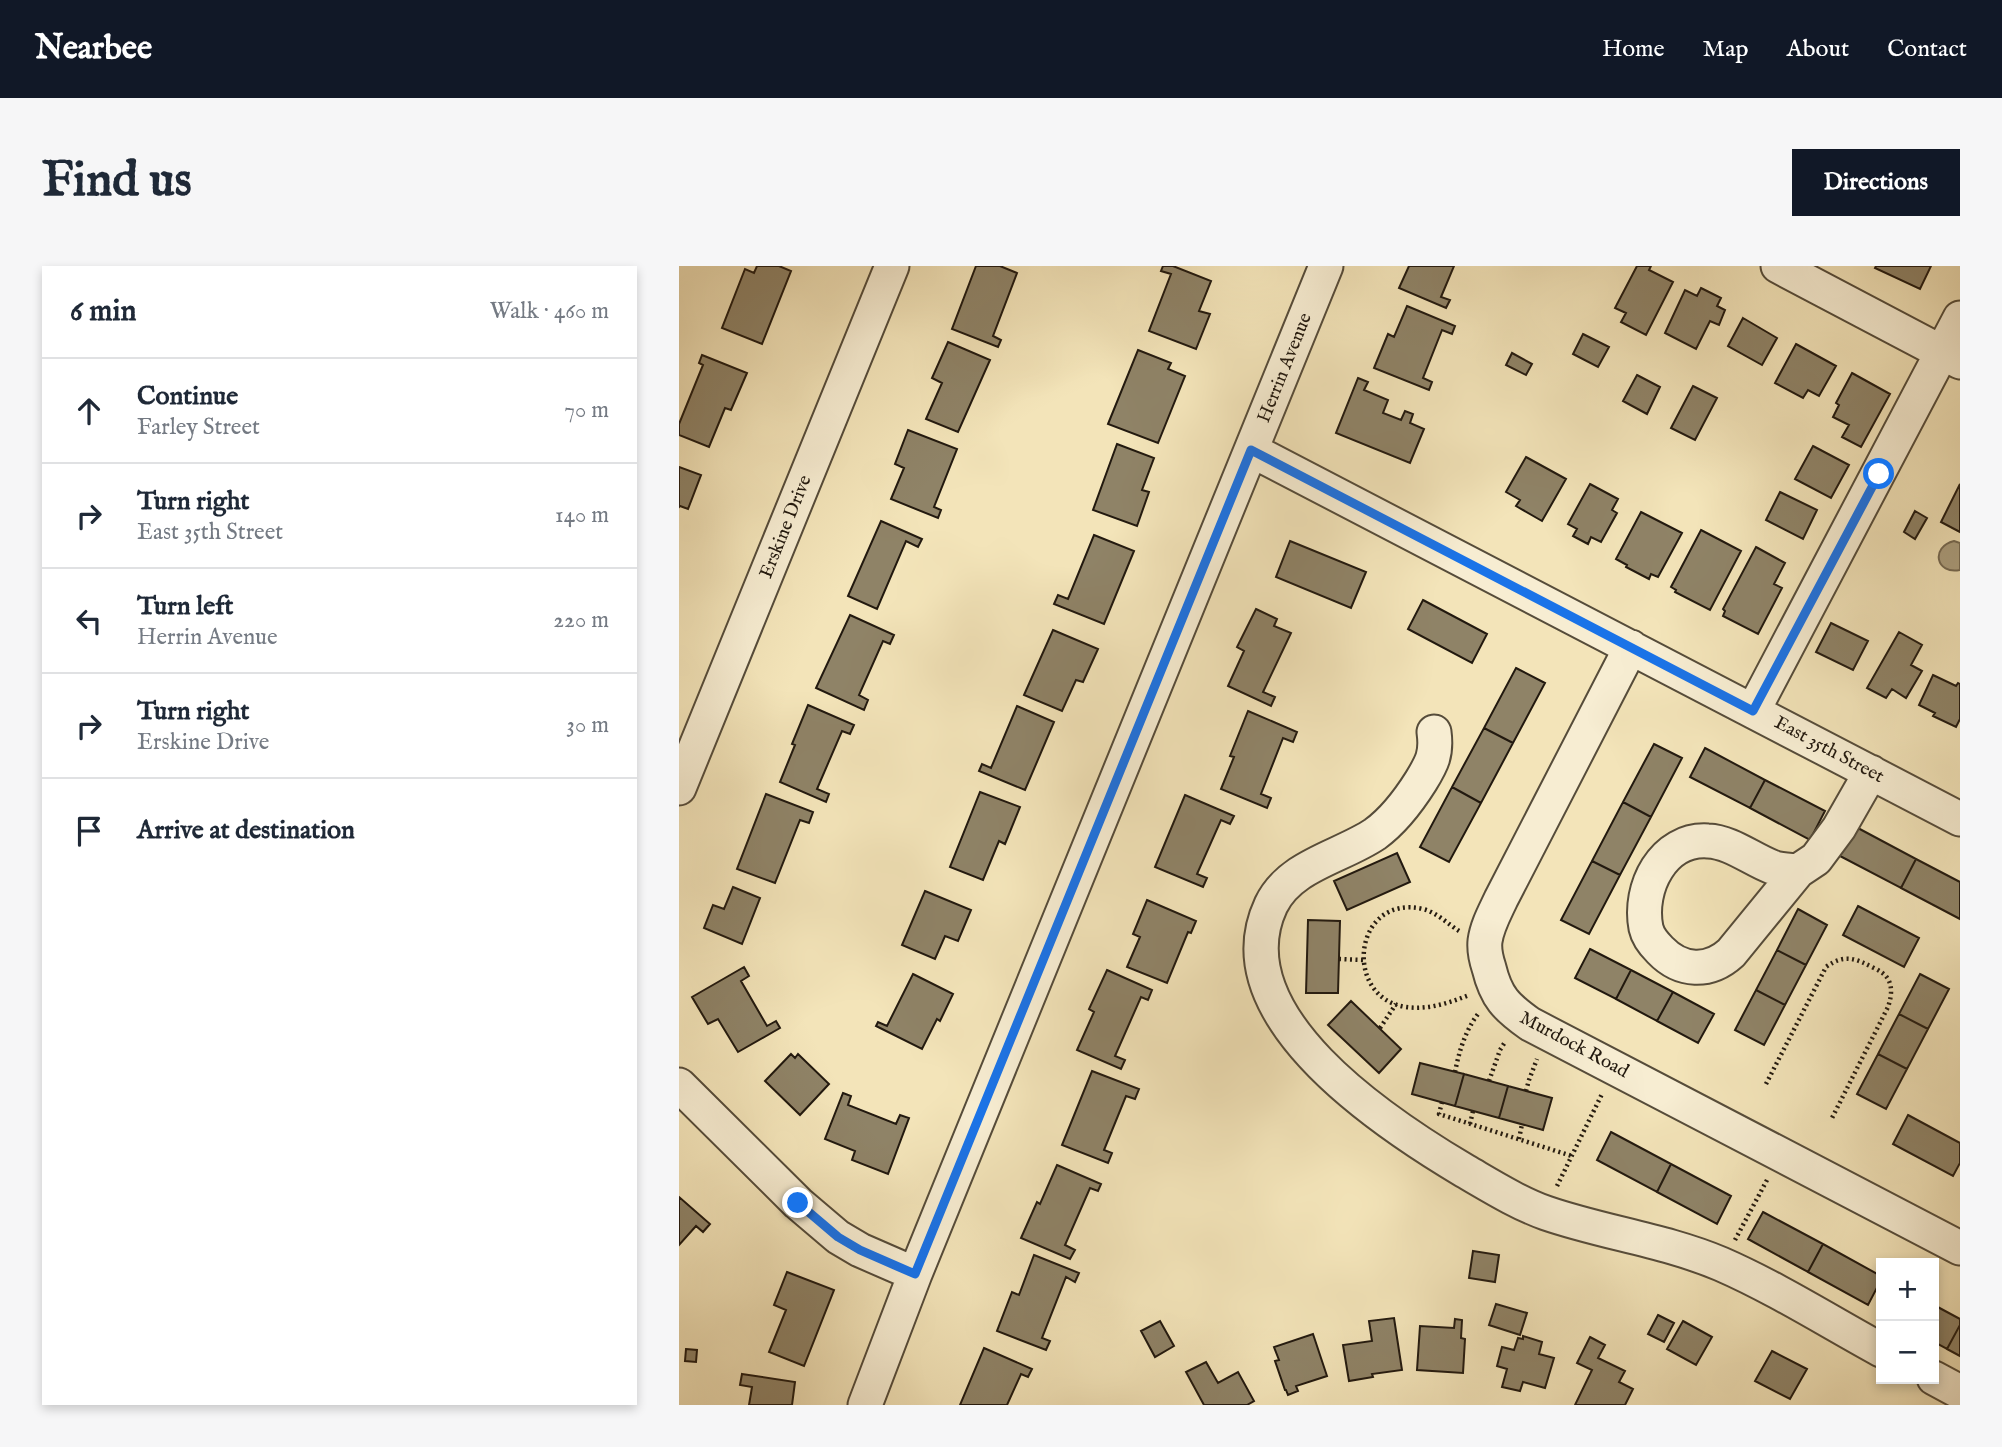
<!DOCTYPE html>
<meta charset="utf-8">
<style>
:root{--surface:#fff;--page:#f6f6f7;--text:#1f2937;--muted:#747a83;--line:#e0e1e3;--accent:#111827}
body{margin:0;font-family:"IM FELL English",serif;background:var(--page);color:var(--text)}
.controls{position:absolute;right:21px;bottom:21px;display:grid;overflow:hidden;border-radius:0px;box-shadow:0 4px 10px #0003}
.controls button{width:63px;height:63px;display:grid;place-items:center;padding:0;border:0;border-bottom:2px solid var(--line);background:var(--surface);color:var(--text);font:35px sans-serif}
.stop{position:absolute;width:21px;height:21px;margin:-16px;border:5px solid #1a73e8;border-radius:50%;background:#fff}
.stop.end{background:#1a73e8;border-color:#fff;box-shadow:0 2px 7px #0008}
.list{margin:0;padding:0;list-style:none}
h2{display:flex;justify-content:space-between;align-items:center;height:91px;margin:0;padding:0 28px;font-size:30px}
h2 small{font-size:23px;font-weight:400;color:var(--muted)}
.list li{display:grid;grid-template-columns:46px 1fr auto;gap:21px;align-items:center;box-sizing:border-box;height:105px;padding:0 28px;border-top:2px solid var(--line)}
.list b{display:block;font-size:26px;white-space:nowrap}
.list p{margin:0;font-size:23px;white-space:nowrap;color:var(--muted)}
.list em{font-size:23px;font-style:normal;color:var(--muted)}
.icon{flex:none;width:38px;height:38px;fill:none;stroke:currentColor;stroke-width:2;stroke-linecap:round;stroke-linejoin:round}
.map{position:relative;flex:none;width:1281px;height:1139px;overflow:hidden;border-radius:0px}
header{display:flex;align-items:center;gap:42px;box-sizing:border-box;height:98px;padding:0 35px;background:var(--accent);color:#fff}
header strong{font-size:33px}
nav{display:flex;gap:38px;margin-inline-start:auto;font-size:24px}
.intro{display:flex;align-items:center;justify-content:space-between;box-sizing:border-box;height:168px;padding:0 42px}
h1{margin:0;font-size:49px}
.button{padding:18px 32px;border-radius:0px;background:var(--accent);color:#fff;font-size:24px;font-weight:700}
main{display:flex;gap:42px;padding:0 42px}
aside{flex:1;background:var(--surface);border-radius:0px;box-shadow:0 4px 10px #0003}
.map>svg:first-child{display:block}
.water{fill:#ac9f7f;stroke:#756952;stroke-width:2}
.building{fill:#8f8367;stroke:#22190f;stroke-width:2}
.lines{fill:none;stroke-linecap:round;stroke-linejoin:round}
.minor-casing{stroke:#564c3a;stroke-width:37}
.path{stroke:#22190f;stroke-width:4.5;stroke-dasharray:2 3.5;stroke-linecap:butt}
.minor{stroke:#f7edd2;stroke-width:33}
.route{stroke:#1a73e8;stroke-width:9}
.labels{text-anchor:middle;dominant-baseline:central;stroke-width:5;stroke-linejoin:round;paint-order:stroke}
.street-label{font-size:19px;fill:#22190f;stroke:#f7edd2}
</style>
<header>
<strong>Nearbee</strong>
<nav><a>Home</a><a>Map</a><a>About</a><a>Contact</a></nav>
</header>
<div class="intro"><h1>Find us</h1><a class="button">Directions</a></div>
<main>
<aside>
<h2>6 min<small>Walk · 460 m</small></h2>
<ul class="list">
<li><svg class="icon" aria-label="ahead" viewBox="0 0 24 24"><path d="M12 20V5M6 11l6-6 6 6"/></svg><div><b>Continue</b><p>Farley Street</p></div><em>70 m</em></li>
<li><svg class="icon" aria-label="right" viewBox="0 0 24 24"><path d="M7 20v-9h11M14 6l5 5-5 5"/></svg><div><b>Turn right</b><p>East 35th Street</p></div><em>140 m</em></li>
<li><svg class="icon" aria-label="left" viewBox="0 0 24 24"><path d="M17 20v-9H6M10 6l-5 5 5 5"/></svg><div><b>Turn left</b><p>Herrin Avenue</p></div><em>220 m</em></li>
<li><svg class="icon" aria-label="right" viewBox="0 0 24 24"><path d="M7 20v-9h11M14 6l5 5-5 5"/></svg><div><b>Turn right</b><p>Erskine Drive</p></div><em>30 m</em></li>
<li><svg class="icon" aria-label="arrive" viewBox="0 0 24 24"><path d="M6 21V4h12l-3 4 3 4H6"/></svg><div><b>Arrive at destination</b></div></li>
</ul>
</aside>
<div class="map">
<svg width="1281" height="1139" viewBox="0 0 1281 1139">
<rect width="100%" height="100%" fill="#f3e4b9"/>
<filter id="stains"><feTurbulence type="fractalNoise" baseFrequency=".00286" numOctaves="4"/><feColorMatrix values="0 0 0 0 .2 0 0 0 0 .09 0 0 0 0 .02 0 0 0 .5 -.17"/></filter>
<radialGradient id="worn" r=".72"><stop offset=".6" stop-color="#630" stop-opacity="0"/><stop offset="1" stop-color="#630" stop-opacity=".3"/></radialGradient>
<!-- water -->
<path class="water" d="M 1275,275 L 1281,277 L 1281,304 C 1257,309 1251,281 1275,275 Z"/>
<!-- building -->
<path class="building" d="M 78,0 L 100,0 L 112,5 L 83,78 L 43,62 L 66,3 L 75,7 Z
M 297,0 L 321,0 L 338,7 L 314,70 L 322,74 L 319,81 L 273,63 Z
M 484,0 L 494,0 L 532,15 L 520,45 L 531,48 L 517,83 L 470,65 L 492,8 L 482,5 Z
M 730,0 L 775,0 L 762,31 L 771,34 L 767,42 L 720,22 Z
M 958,0 L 972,0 L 970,4 L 994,16 L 967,69 L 942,56 L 947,47 L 936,42 Z
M 1197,0 L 1252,0 L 1241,23 L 1196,2 Z
M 1022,22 L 1042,32 L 1038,40 L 1046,44 L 1040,59 L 1031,55 L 1017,83 L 986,67 L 1006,24 L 1018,30 Z
M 728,40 L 776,60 L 773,68 L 763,64 L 744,112 L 753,116 L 750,124 L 695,102 L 709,68 L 715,71 Z
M 1064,52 L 1098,72 L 1083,99 L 1049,80 Z
M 904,68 L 930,81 L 919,101 L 894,88 Z
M 269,76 L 311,94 L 279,166 L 247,153 L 263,117 L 253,112 Z
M 1117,78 L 1157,100 L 1140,130 L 1129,124 L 1124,132 L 1096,117 Z
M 459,84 L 492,97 L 489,103 L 506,110 L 479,177 L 429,158 Z
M 833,87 L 853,98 L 847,109 L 827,99 Z
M 23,89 L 68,107 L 52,144 L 46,142 L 30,181 L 0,169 L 0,158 L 24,99 L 20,97 Z
M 1173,107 L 1211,128 L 1182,181 L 1163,171 L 1170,159 L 1154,151 L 1160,139 L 1157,137 Z
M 958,109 L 981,121 L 968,148 L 944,135 Z
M 679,112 L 689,116 L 685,124 L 709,134 L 704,147 L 722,154 L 726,145 L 734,148 L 731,157 L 745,163 L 731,197 L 657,167 Z
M 1014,120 L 1038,132 L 1016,174 L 992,162 Z
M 229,164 L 278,183 L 255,241 L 262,244 L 259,252 L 212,233 L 225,202 L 216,198 Z
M 438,178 L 475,192 L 463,224 L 470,226 L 458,260 L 414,244 Z
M 1134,180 L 1170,199 L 1152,232 L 1116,213 Z
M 847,191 L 887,213 L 863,255 L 837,240 L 841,234 L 827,226 Z
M 0,201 L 22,209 L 9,243 L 1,240 L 0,241 Z
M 911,218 L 939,233 L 933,244 L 938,247 L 922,276 L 912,271 L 909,278 L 894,270 L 898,263 L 889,258 Z
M 1281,218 L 1281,266 L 1262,256 Z
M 1101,226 L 1138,244 L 1124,273 L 1087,254 Z
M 1236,245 L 1248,252 L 1236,273 L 1225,266 Z
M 962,246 L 1003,267 L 979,311 L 972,308 L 970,313 L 947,301 L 948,299 L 937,293 Z
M 202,255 L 243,273 L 239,281 L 227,275 L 198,343 L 169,330 Z
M 1022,264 L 1062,285 L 1031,344 L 996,326 L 997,324 L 992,321 Z
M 415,269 L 455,285 L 425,358 L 375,338 L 379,329 L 389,333 Z
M 611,275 L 687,306 L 672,342 L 597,311 Z
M 1077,281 L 1106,297 L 1095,318 L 1103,322 L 1079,368 L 1044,350 L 1046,345 L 1044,343 Z
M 744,334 L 808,368 L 793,397 L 729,363 Z
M 577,343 L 598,353 L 595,360 L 612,367 L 584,426 L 596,431 L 592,440 L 549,420 L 565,385 L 558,381 Z
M 171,349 L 215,369 L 211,378 L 204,375 L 180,429 L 189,434 L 185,444 L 137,422 Z
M 1152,357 L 1189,375 L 1174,404 L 1137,386 Z
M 374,364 L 419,383 L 404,416 L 397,414 L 383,445 L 345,429 Z
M 1220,366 L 1243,379 L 1232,399 L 1243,405 L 1227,432 L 1213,423 L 1207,432 L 1188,422 Z
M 837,402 L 866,417 L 834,477 L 805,462 Z
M 1254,409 L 1277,420 L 1279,417 L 1281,418 L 1281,453 L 1277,461 L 1254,450 L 1256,447 L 1240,439 Z
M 129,439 L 175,459 L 171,468 L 163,465 L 138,523 L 150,528 L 147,536 L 101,516 L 116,479 L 113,478 Z
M 338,440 L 375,456 L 346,524 L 300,505 L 303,498 L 312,502 Z
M 569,445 L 618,466 L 614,476 L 604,472 L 582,528 L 592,532 L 588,542 L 542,523 L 555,491 L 551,490 Z
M 805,462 L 834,477 L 802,537 L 773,521 Z
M 975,478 L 1003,492 L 972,551 L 944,536 Z
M 1026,482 L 1086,514 L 1071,542 L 1011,511 Z
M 1086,514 L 1146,545 L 1131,574 L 1071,542 Z
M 773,521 L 802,537 L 770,596 L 741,581 Z
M 301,526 L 341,541 L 326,578 L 320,575 L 304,614 L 271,601 Z
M 87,528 L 134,546 L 130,557 L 121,554 L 96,617 L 58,603 Z
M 506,529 L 555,550 L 551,558 L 542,554 L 518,608 L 528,612 L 524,621 L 476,601 Z
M 944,536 L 972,551 L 941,609 L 913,595 Z
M 1177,561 L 1237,593 L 1222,622 L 1161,590 Z
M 718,587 L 731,616 L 668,644 L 655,615 Z
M 1237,593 L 1281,616 L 1281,653 L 1222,622 Z
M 913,595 L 941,609 L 910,668 L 882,654 Z
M 54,621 L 81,632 L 63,678 L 25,662 L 34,639 L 45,643 Z
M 246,625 L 292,644 L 279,675 L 266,670 L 256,693 L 223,679 Z
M 468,634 L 517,655 L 512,667 L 509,666 L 488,717 L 448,701 L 461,671 L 454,668 Z
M 1179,640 L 1240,672 L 1225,701 L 1164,669 Z
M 1119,643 L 1148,659 L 1127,699 L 1098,684 Z
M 629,654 L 661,655 L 659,727 L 627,727 Z
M 911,683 L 952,704 L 937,733 L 896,712 Z
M 1098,684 L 1127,699 L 1106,739 L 1077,724 Z
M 65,701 L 70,710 L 62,715 L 88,760 L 97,755 L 101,762 L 59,786 L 39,753 L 29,758 L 13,731 Z
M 428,704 L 473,724 L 469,734 L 462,731 L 436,790 L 446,794 L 442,803 L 398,784 L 415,746 L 410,743 Z
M 952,704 L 994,726 L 978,755 L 937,733 Z
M 234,708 L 274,728 L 261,755 L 258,753 L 243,783 L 197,760 L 199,756 L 208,760 Z
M 1241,708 L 1270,723 L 1249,763 L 1220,748 Z
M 1077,724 L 1106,739 L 1085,779 L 1056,764 Z
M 994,726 L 1035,748 L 1019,777 L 978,755 Z
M 672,735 L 722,783 L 700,807 L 649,759 Z
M 1220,748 L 1249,763 L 1228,803 L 1199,788 Z
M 112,788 L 116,792 L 119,788 L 150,818 L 121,849 L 86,815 Z
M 1199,788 L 1228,803 L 1207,843 L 1178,828 Z
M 741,797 L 785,808 L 776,840 L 733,828 Z
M 413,805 L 460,823 L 456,833 L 447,830 L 425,884 L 433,887 L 429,897 L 383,879 Z
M 785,808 L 829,820 L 820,852 L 776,840 Z
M 829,820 L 873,832 L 864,864 L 820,852 Z
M 164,827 L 172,830 L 169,839 L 217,858 L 221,849 L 230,852 L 209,908 L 173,894 L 176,885 L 146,873 Z
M 1229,849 L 1281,877 L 1281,897 L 1274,910 L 1214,878 Z
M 932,866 L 992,898 L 978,926 L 918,894 Z
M 992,898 L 1052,930 L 1038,958 L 978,926 Z
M 378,899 L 422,918 L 419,925 L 411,922 L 386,979 L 396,984 L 391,993 L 342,972 L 358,936 L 361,938 Z
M 0,931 L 31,958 L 24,966 L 17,960 L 0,979 Z
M 1084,946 L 1144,978 L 1129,1006 L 1069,973 Z
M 1144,978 L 1202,1010 L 1202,1014 L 1189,1039 L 1129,1006 Z
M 794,985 L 820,989 L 816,1016 L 790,1012 Z
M 355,989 L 400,1007 L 396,1016 L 387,1011 L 363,1072 L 371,1075 L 367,1084 L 318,1065 L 333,1026 L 340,1029 Z
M 108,1006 L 155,1024 L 125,1100 L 90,1086 L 107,1044 L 95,1039 Z
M 817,1038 L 848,1047 L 841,1069 L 810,1059 Z
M 1255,1039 L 1281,1053 L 1281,1059 L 1268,1083 L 1255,1076 Z
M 979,1049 L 995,1057 L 985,1076 L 969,1068 Z
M 715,1052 L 723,1104 L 693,1108 L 694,1111 L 670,1115 L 664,1079 L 693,1075 L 690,1055 Z
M 776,1053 L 783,1054 L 782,1072 L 786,1073 L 784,1107 L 738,1104 L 741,1060 L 775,1062 Z
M 481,1055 L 495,1080 L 476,1091 L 462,1065 Z
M 1004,1055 L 1033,1071 L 1017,1099 L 988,1083 Z
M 1281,1059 L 1281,1090 L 1268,1083 Z
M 634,1068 L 648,1110 L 617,1120 L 619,1125 L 609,1129 L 607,1124 L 606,1124 L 596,1095 L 600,1094 L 595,1081 Z
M 844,1070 L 863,1076 L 860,1088 L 875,1092 L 866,1122 L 844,1116 L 841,1125 L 823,1121 L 828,1103 L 818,1100 L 823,1081 L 835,1084 L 839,1072 L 844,1073 Z
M 911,1071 L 926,1079 L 919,1092 L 946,1105 L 940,1116 L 954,1123 L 946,1139 L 896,1139 L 913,1104 L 898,1097 Z
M 305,1082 L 353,1103 L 349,1111 L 342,1108 L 328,1139 L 281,1139 Z
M 7,1083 L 18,1084 L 17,1096 L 6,1095 Z
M 1093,1085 L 1128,1103 L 1111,1133 L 1076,1115 Z
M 527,1096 L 539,1117 L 559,1106 L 575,1135 L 568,1139 L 525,1139 L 507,1106 Z
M 63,1108 L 116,1116 L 113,1139 L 70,1139 L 73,1121 L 61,1119 Z"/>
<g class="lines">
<!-- minor casing -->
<g class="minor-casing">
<path id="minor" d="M 1099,0 L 1281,96
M 572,184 L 1281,553
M 952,381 L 822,633 C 816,646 808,660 806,675 C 805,684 807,693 810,702 C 817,731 827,741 851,758 L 1281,982
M 1074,445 L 1281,52
M 755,466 C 758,488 753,497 742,515 C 730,534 714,555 696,568 C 662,591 611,599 592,639 C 540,750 707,858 786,905 C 812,920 839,937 867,947 C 925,967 985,974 1042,998 C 1097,1022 1149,1055 1202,1084
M 0,522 L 213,0
M 1119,605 C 1111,604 1101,604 1093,601 C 1072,593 1052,576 1029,575 C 984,572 959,622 967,662 C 969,671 975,678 981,684 C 1002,706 1030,707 1052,687 L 1119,605 L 1137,593 L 1160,562 L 1192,506
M 0,819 L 119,937 L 159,971 L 181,984 L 236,1008
M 1255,1112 L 1281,1126
M 186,1139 L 236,1008 L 647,0"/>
</g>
<!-- path -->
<path class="path" d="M 780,665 C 769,658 757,646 744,643 C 674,627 663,732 727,741 C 749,744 770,737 790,729
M 660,693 L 684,694
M 701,762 L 717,738
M 776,806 C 780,786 786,765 799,748
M 810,815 L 821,784 L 826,776
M 1087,818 L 1147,701 C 1166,687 1177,693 1195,702 C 1201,705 1206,708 1209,713 C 1214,722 1212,732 1209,741 L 1153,852
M 847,825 L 850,814 L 858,793
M 763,836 L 760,848 L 893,890
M 791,858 L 794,845
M 840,873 L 843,858
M 878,920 L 923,828
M 1056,974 L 1088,914"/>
<!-- minor -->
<use href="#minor" class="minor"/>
</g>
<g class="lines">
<!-- route -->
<path class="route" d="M 119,937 L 159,971 L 181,984 L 236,1008 L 572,184 L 1074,445 L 1200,208"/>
</g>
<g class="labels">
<!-- street labels -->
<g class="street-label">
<text transform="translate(606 102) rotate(-68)">Herrin Avenue</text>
<text transform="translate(107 261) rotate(-68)">Erskine Drive</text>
<text transform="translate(1150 484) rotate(28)">East 35th Street</text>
<text transform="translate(895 779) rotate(28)">Murdock Road</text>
</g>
</g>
<rect width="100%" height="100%" filter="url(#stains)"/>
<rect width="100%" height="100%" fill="url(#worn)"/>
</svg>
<div class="controls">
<button>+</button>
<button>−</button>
</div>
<div class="stop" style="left:1200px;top:208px"></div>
<div class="stop end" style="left:119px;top:937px"></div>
</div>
</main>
